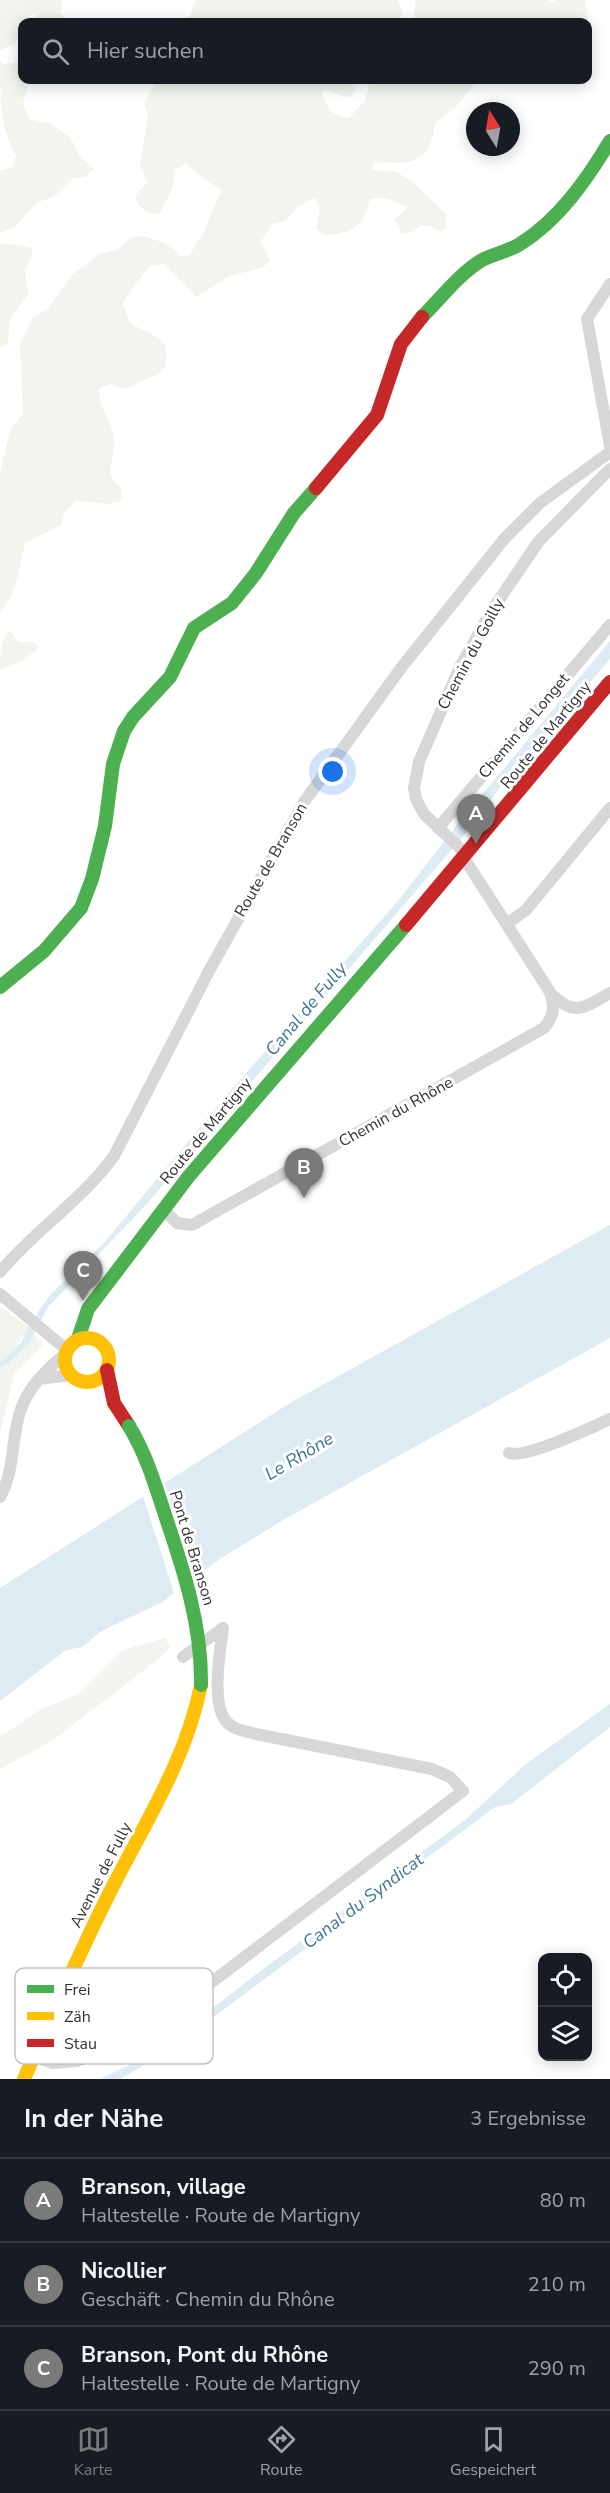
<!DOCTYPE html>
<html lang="de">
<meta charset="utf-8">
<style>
:root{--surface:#171b24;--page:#20242c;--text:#f1f3f6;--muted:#9ea1a6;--line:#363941;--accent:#7a7a7a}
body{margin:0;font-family:"Nunito Sans",sans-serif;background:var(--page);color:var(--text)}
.controls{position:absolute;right:18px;bottom:18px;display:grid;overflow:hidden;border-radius:12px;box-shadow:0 3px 15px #0003}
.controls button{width:54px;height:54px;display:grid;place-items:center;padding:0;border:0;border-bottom:2px solid var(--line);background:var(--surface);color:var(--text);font:30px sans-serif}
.compass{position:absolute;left:466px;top:102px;width:54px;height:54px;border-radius:50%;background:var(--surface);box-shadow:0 3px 15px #0003;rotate:349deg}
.you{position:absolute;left:333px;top:772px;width:21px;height:21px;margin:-15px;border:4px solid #fff;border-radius:50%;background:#1a73e8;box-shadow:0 0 0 9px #1a73e833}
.badge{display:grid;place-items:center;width:39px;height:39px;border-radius:50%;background:var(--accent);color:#fff;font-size:20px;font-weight:700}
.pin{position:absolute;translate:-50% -50px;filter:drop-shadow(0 2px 3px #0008)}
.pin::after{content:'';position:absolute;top:32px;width:21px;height:18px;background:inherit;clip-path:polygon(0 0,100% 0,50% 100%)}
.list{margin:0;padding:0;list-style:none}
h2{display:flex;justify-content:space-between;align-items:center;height:78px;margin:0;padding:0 24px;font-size:26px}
h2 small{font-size:20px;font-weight:400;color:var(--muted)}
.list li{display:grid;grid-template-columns:39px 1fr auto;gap:18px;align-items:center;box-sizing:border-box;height:84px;padding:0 24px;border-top:2px solid var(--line)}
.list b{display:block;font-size:22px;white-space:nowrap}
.list p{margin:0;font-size:20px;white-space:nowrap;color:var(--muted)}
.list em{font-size:20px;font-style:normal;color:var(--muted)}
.icon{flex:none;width:33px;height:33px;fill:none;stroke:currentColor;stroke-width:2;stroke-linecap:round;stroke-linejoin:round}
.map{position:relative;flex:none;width:610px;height:2079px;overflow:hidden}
.search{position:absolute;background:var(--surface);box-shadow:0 3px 15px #0003;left:18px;right:18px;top:18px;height:66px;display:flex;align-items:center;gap:15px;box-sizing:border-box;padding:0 21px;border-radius:12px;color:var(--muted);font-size:22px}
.sheet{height:330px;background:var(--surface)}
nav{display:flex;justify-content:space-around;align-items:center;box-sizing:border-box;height:84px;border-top:2px solid var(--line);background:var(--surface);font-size:16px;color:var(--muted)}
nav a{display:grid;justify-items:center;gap:3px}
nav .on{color:var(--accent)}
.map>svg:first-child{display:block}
.green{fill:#f1f5ed}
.water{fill:#ddebf3}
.pier{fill:#fff}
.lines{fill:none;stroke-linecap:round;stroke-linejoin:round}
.street{stroke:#d7d7d7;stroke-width:12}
.fast{stroke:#4caf50;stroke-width:14}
.slow{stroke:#ffc107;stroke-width:14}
.jam{stroke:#c62828;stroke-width:14}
.fast-bridge{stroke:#4caf50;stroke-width:14}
.labels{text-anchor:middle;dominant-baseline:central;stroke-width:6;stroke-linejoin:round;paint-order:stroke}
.street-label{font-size:16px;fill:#333;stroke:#fff}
.water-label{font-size:18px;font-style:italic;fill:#3f7597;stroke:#fff}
.key{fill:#fff;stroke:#c2c2c2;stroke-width:1.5}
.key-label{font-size:16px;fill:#333}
</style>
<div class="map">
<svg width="610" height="2079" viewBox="0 0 610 2079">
<rect width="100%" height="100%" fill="#fff"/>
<!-- green -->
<path class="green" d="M 0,0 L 63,0 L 60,12 L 67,22 L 38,22 L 35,12 L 22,22 L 15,44 L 0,50 Z
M 196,0 L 398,0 L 403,14 L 398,22 L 187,22 Z
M 415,0 L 547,0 L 553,3 L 556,0 L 585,0 L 588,20 L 582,22 L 414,22 Z
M 22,56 L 22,80 L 28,89 L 23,103 L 29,119 L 51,124 L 71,138 L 78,154 L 94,169 L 85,177 L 73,178 L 55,196 L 36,203 L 15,227 L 0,233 L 0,171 L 13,167 L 16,156 C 0,130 0,93 0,61 L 3,64 L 19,62 Z
M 157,80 L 357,80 L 352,96 C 340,99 333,89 322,92 C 325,106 334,118 349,118 L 365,101 L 370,80 L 478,80 L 454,109 L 435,123 C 432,162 411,166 376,162 L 371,168 C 379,174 389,169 398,173 C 416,182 430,200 445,213 L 447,228 L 439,231 L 431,226 L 421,225 L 413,232 L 401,233 L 395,219 L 407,208 C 395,200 384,196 370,199 C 364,228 352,232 325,236 L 316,229 L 320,208 L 315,198 L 298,206 L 286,221 L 273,224 L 261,241 L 270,261 L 263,267 L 227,277 L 197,297 L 165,264 L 151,265 L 132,288 L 123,304 L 130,323 L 158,338 L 166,346 L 166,366 L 158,374 L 125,389 L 110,384 L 99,388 C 99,411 109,414 113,433 C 117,447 110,461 110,475 L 121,489 L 122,501 L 107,504 L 76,501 L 65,512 L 61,525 L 25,543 C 19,567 18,593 0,612 L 0,474 L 9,433 L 23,414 L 20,343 L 34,316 L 46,310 L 72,275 L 99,254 L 116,250 L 131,238 L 145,236 L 169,245 L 181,256 L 189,255 C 206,233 211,214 221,191 L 185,163 L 176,170 L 172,190 L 159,214 C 148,214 137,207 135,196 L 147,183 L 140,164 L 148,117 L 144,102 Z
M 0,243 L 31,247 L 33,255 L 25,269 L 28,295 L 10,319 L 8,343 L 0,348 Z
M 10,631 L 19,642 L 32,642 L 39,647 L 23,661 L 0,670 C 0,656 0,637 10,631 Z
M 0,1306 L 28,1327 L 14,1351 L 0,1362 Z
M 34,1335 L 43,1344 L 14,1375 L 0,1434 L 0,1367 L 9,1363 Z
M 165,1638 L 170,1647 L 161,1657 L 52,1741 L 0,1769 L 0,1737 L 3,1735 L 38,1711 L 80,1693 L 123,1650 Z"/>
<!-- water -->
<path class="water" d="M 610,641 L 610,659 L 505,781 L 464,835 L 146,1205 L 48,1307 L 31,1340 L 9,1363 L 0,1367 L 0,1362 L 21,1343 L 28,1327 L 50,1295 L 104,1243 L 225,1097 L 397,902 L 460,821 Z
M 610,1225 L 610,1338 L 285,1519 L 221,1558 L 162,1602 L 100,1632 L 82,1647 L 66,1650 L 0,1701 L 0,1588 L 290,1403 Z
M 610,1704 L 610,1727 L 511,1804 L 495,1807 L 167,2052 L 120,2079 L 100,2079 L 144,2058 L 194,2023 L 255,1975 L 465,1820 L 526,1764 Z"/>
<!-- pier -->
<path class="pier" d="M 163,1479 L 196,1581 L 175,1596 L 142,1493 Z"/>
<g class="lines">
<!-- street -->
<path class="street" d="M 610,284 L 587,319 L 610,446
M 438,828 L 610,625
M 467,855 L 424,814 L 416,799 L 414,788 L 419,762 L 460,667 L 492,610 L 539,541 L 610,469
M 507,924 L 526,910 L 610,808
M 551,994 C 575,1017 584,1008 610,993
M 163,1209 L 177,1223 L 192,1225 L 544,1028 C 554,1016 555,1007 550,992 L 464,858
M 0,1272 C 34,1231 82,1200 114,1156 L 210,969 L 304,802 L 401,668 L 505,538 L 540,503 L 610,452
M 0,1294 L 67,1350
M 39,1379 L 70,1375
M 509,1453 C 524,1459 593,1427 610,1419
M 0,1497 C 15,1470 11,1440 20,1412 C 28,1387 46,1370 65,1354
M 183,1657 L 223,1628
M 34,2056 L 52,2063 L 77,2061 L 101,2053 L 158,2023 L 463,1791 L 450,1777 L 432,1769 L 256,1734 C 246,1731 233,1730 226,1721 C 211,1703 220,1650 223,1628"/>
<!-- fast -->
<path class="fast" d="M 422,317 C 441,298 459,274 482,260 C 494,254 509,251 520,244 C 559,220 587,179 610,141
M 0,987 L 44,951 L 81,908 L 92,879 L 105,826 L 113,764 L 124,731 L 133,717 L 170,677 L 194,628 L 232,603 L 256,573 L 294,513 L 316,488
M 78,1339 L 88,1309 L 189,1176 L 406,925"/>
<!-- slow -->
<path class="slow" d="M65 1360a22 22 0 1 1 44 0a22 22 0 1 1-44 0Z
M 24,2079 C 52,2015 80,1951 112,1888 C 146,1821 186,1760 201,1685"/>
<!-- jam -->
<path class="jam" d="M 316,488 L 377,415 L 401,344 L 422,317
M 406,925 L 610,682
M 107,1370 L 114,1403 L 129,1426"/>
<!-- fast-bridge -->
<path class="fast-bridge" d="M 129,1426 C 146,1454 155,1484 165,1515 C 184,1571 202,1626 201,1685"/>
</g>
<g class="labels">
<!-- street labels -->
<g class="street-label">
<text transform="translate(471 654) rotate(-62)">Chemin du Goilly</text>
<text transform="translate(524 726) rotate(-50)">Chemin de Longet</text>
<text transform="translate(546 735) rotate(-51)">Route de Martigny</text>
<text transform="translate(271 860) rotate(-60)">Route de Branson</text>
<text transform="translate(396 1112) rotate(-29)">Chemin du Rhône</text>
<text transform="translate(206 1131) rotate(-50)">Route de Martigny</text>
<text transform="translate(192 1548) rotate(73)">Pont de Branson</text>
<text transform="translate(101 1875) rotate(-63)">Avenue de Fully</text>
</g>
<!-- water labels -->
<g class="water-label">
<text transform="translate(306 1009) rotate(-50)">Canal de Fully</text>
<text transform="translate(299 1456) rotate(-31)">Le Rhône</text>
<text transform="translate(363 1901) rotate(-37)">Canal du Syndicat</text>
</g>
</g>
<!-- legend -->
<rect x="15" y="1968" width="198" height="96" rx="9" class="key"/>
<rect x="27" y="1985" width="27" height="8" fill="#4caf50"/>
<rect x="27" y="2012" width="27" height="8" fill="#ffc107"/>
<rect x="27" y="2039" width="27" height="8" fill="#c62828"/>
<g class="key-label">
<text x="64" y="1995">Frei</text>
<text x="64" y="2022">Zäh</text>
<text x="64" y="2049">Stau</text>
</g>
</svg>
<div class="controls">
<button><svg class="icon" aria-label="locate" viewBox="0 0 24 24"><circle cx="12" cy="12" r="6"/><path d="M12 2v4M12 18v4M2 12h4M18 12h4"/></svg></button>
<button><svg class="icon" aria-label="layers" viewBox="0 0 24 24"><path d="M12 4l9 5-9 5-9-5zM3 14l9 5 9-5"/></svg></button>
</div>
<svg class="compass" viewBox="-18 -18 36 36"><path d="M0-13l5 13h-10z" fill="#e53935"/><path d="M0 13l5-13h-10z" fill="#9ea1a6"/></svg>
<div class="you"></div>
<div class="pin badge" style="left:476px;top:844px">A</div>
<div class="pin badge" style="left:304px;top:1198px">B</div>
<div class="pin badge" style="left:83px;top:1301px">C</div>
<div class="search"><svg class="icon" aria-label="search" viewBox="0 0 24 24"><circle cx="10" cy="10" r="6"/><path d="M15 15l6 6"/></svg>Hier suchen</div>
</div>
<section class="sheet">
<h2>In der Nähe<small>3 Ergebnisse</small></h2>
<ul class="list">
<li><span class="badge">A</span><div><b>Branson, village</b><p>Haltestelle · Route de Martigny</p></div><em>80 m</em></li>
<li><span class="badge">B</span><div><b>Nicollier</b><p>Geschäft · Chemin du Rhône</p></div><em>210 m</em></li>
<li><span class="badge">C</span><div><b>Branson, Pont du Rhône</b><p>Haltestelle · Route de Martigny</p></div><em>290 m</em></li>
</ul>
</section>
<nav>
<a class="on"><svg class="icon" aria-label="map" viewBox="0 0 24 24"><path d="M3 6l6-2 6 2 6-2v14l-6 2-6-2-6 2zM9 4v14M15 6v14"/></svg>Karte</a>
<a><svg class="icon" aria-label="directions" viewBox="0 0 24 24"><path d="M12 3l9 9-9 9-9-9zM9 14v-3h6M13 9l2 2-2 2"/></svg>Route</a>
<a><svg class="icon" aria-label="saved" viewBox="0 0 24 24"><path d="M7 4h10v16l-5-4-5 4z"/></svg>Gespeichert</a>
</nav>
